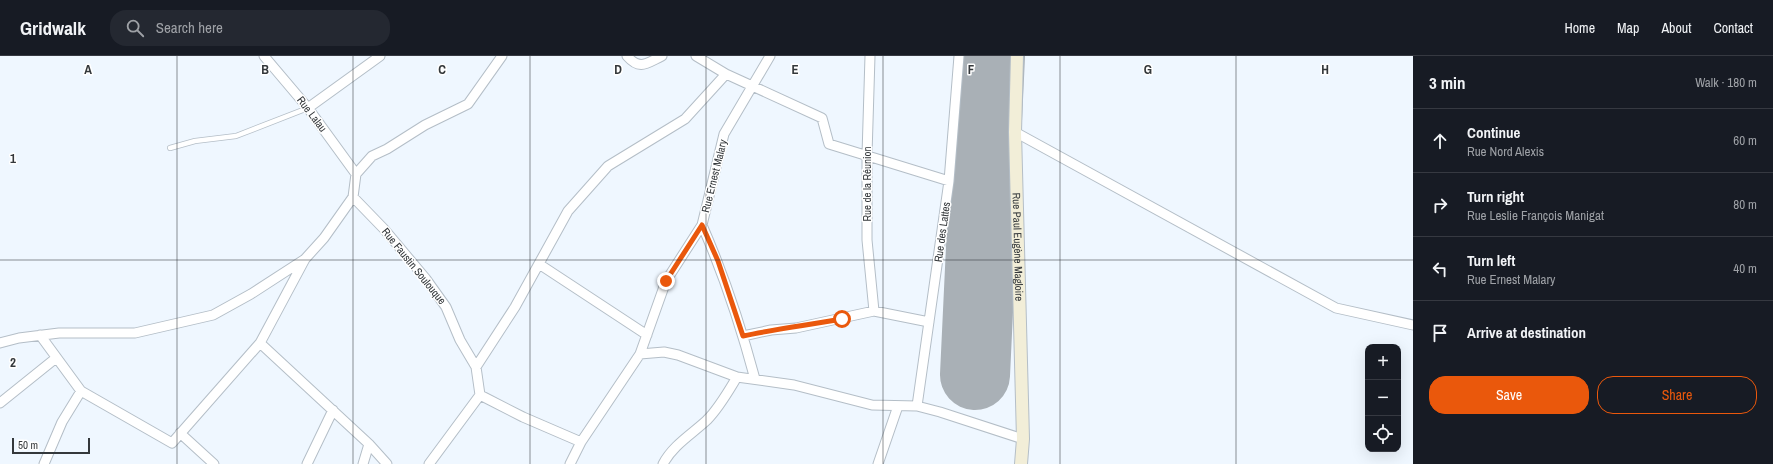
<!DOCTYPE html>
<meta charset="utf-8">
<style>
:root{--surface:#171b24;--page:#242831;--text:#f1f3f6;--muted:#9ea1a6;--line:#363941;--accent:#ea580c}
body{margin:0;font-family:"Archivo Narrow",sans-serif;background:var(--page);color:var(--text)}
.controls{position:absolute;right:12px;bottom:12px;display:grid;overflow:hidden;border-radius:8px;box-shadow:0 4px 16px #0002}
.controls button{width:36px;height:36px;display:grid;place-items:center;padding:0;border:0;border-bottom:1px solid var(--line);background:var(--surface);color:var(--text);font:20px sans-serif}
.scale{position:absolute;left:12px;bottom:10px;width:78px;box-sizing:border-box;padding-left:4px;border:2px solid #34383b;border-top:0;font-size:11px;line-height:14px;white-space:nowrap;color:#34383b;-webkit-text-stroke:3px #fff;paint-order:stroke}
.stop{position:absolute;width:12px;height:12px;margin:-9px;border:3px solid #ea580c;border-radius:50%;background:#fff}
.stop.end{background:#ea580c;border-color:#fff;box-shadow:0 1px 4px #0008}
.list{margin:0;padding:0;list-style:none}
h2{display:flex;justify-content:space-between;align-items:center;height:52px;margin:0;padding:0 16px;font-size:17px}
h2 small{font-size:13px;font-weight:400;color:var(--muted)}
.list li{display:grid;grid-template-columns:26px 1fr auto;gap:12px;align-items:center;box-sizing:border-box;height:64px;padding:0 16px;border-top:1px solid var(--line)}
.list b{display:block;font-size:15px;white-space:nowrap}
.list p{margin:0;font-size:13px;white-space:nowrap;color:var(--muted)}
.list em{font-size:13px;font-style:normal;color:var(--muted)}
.actions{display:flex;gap:8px;padding:12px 16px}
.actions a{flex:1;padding:9px 0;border:1px solid var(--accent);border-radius:16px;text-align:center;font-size:14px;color:var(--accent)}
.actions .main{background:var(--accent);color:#fff}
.icon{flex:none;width:22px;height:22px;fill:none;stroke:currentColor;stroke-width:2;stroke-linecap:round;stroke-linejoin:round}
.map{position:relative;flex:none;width:1413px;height:408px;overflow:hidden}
header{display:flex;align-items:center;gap:24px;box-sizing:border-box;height:56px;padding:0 20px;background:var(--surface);border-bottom:1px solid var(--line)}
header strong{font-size:19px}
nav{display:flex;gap:22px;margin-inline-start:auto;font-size:14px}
.search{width:280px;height:36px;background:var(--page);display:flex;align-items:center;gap:10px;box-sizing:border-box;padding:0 14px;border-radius:16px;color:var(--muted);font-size:15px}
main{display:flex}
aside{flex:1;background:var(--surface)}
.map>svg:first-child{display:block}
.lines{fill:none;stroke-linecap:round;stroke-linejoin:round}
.runway{stroke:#a9b0b6;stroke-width:70}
.service-casing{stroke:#b4bec7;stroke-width:6}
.minor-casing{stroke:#b4bec7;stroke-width:11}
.secondary-casing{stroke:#b4bec7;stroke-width:14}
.service{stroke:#fff;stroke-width:4.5}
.minor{stroke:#fff;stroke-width:9}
.secondary{stroke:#f2eed8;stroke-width:12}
.route{stroke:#ea580c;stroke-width:5}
.grid{fill:none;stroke:#34383b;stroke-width:1;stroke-opacity:0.55}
.labels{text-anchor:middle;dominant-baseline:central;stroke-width:3;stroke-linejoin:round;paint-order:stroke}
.street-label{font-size:11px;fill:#34383b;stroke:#fff}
.grid-label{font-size:13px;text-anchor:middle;font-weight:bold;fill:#34383b;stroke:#fff;stroke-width:3;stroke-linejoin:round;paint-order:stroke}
</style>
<header>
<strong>Gridwalk</strong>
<div class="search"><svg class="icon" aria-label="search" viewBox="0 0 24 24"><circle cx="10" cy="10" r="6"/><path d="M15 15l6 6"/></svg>Search here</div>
<nav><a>Home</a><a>Map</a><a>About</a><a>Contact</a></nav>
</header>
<main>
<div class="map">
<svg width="1413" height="408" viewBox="0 0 1413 408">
<rect width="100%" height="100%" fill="#eff7ff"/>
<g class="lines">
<!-- runway -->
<path class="runway" d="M 975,319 L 990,0"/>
<!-- service casing -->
<g class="service-casing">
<path id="service" d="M 170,92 L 195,85 L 236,80 L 308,52"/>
</g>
<!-- minor casing -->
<g class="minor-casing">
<path id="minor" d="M 264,0 L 308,52 L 356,118
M 627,0 C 640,15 647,7 662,0
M 696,0 L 726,18
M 870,0 L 867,99 L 867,184 L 874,255
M 308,52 L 380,0
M 1015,76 L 1336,252 L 1413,269
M 356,118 L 353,141 L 384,173 L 426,223 L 446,251 L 460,284 L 476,311 L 480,339 L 523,361 L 581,386
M 356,118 L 372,100 L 387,93 L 425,69 L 468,48 L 502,0
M 702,169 C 724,219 741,271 755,323
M 539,208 L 647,279
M 40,279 L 81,335 L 172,387 L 260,287 L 305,203
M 743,280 L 771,274 L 796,272 L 874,255 L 929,266
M 0,287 L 19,282 L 59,277 L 135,277 L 213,259 L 251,238 L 305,203 L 324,182 L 353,141
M 260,287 L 369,388 L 387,408
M 640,298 L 664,296 L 678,299 L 737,321 L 794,329 L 872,349 L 917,350 L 940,356 L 1023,383
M 476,311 L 515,251 L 568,155 L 608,110 L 685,63 L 726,18 L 822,62 L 829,88 L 949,125
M 0,347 L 56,302
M 917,350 L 949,125 L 959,0
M 180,377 L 214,408
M 44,408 L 62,366 L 81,335
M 307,408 L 333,354
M 363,408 L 369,388
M 429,408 L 480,339
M 570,408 L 581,386 L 640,298 L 666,225 L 702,169 L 724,78 L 770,0
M 663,408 C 673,389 692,378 707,364 C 719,352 728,336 737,321
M 878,408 L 898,350"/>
</g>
<!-- secondary casing -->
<g class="secondary-casing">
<g id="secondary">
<path id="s1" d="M 1017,0 L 1015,76 L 1023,383 L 1021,408"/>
</g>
</g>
<!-- service -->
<use href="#service" class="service"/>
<!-- minor -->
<use href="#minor" class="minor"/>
<!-- secondary -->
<use href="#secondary" class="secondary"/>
</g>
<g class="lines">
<!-- route -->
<path class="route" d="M 666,225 L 702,169 L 718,205 L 743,280 C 776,273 809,269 842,263"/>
</g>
<!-- grid -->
<path class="grid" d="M 177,0 L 177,408M 353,0 L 353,408M 530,0 L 530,408M 706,0 L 706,408M 883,0 L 883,408M 1060,0 L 1060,408M 1236,0 L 1236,408M 0,204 L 1413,204"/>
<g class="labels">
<!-- street labels -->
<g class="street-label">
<text transform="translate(312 58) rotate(53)">Rue Lalau</text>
<text transform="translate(714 120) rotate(-76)">Rue Ernest Malary</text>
<text transform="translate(867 128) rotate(-90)">Rue de la Réunion</text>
<text transform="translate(942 176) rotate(-82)">Rue des Lattes</text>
<text stroke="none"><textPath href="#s1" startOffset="191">Rue Paul Eugène Magloire</textPath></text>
<text transform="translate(414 210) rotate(51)">Rue Faustin Soulouque</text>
</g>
</g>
<g class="grid-label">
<text x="88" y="18">A</text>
<text x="265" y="18">B</text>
<text x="442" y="18">C</text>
<text x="618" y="18">D</text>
<text x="795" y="18">E</text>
<text x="971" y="18">F</text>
<text x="1148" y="18">G</text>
<text x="1325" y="18">H</text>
<text x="13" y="107">1</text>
<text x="13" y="311">2</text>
</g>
</svg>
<div class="controls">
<button>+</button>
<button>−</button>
<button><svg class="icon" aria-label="locate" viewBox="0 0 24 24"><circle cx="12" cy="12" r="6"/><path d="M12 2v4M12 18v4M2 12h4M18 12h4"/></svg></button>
</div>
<div class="scale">50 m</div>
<div class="stop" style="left:842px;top:263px"></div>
<div class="stop end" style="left:666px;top:225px"></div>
</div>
<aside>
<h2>3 min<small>Walk · 180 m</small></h2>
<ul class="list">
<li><svg class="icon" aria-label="ahead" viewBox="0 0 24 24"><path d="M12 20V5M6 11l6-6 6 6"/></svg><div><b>Continue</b><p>Rue Nord Alexis</p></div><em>60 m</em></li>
<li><svg class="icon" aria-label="right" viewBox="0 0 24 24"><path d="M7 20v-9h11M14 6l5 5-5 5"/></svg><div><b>Turn right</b><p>Rue Leslie François Manigat</p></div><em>80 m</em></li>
<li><svg class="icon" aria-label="left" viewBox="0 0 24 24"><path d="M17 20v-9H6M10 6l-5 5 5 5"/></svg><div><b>Turn left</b><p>Rue Ernest Malary</p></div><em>40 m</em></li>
<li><svg class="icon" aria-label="arrive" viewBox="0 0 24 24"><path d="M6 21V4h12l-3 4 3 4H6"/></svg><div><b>Arrive at destination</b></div></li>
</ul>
<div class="actions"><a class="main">Save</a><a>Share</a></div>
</aside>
</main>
